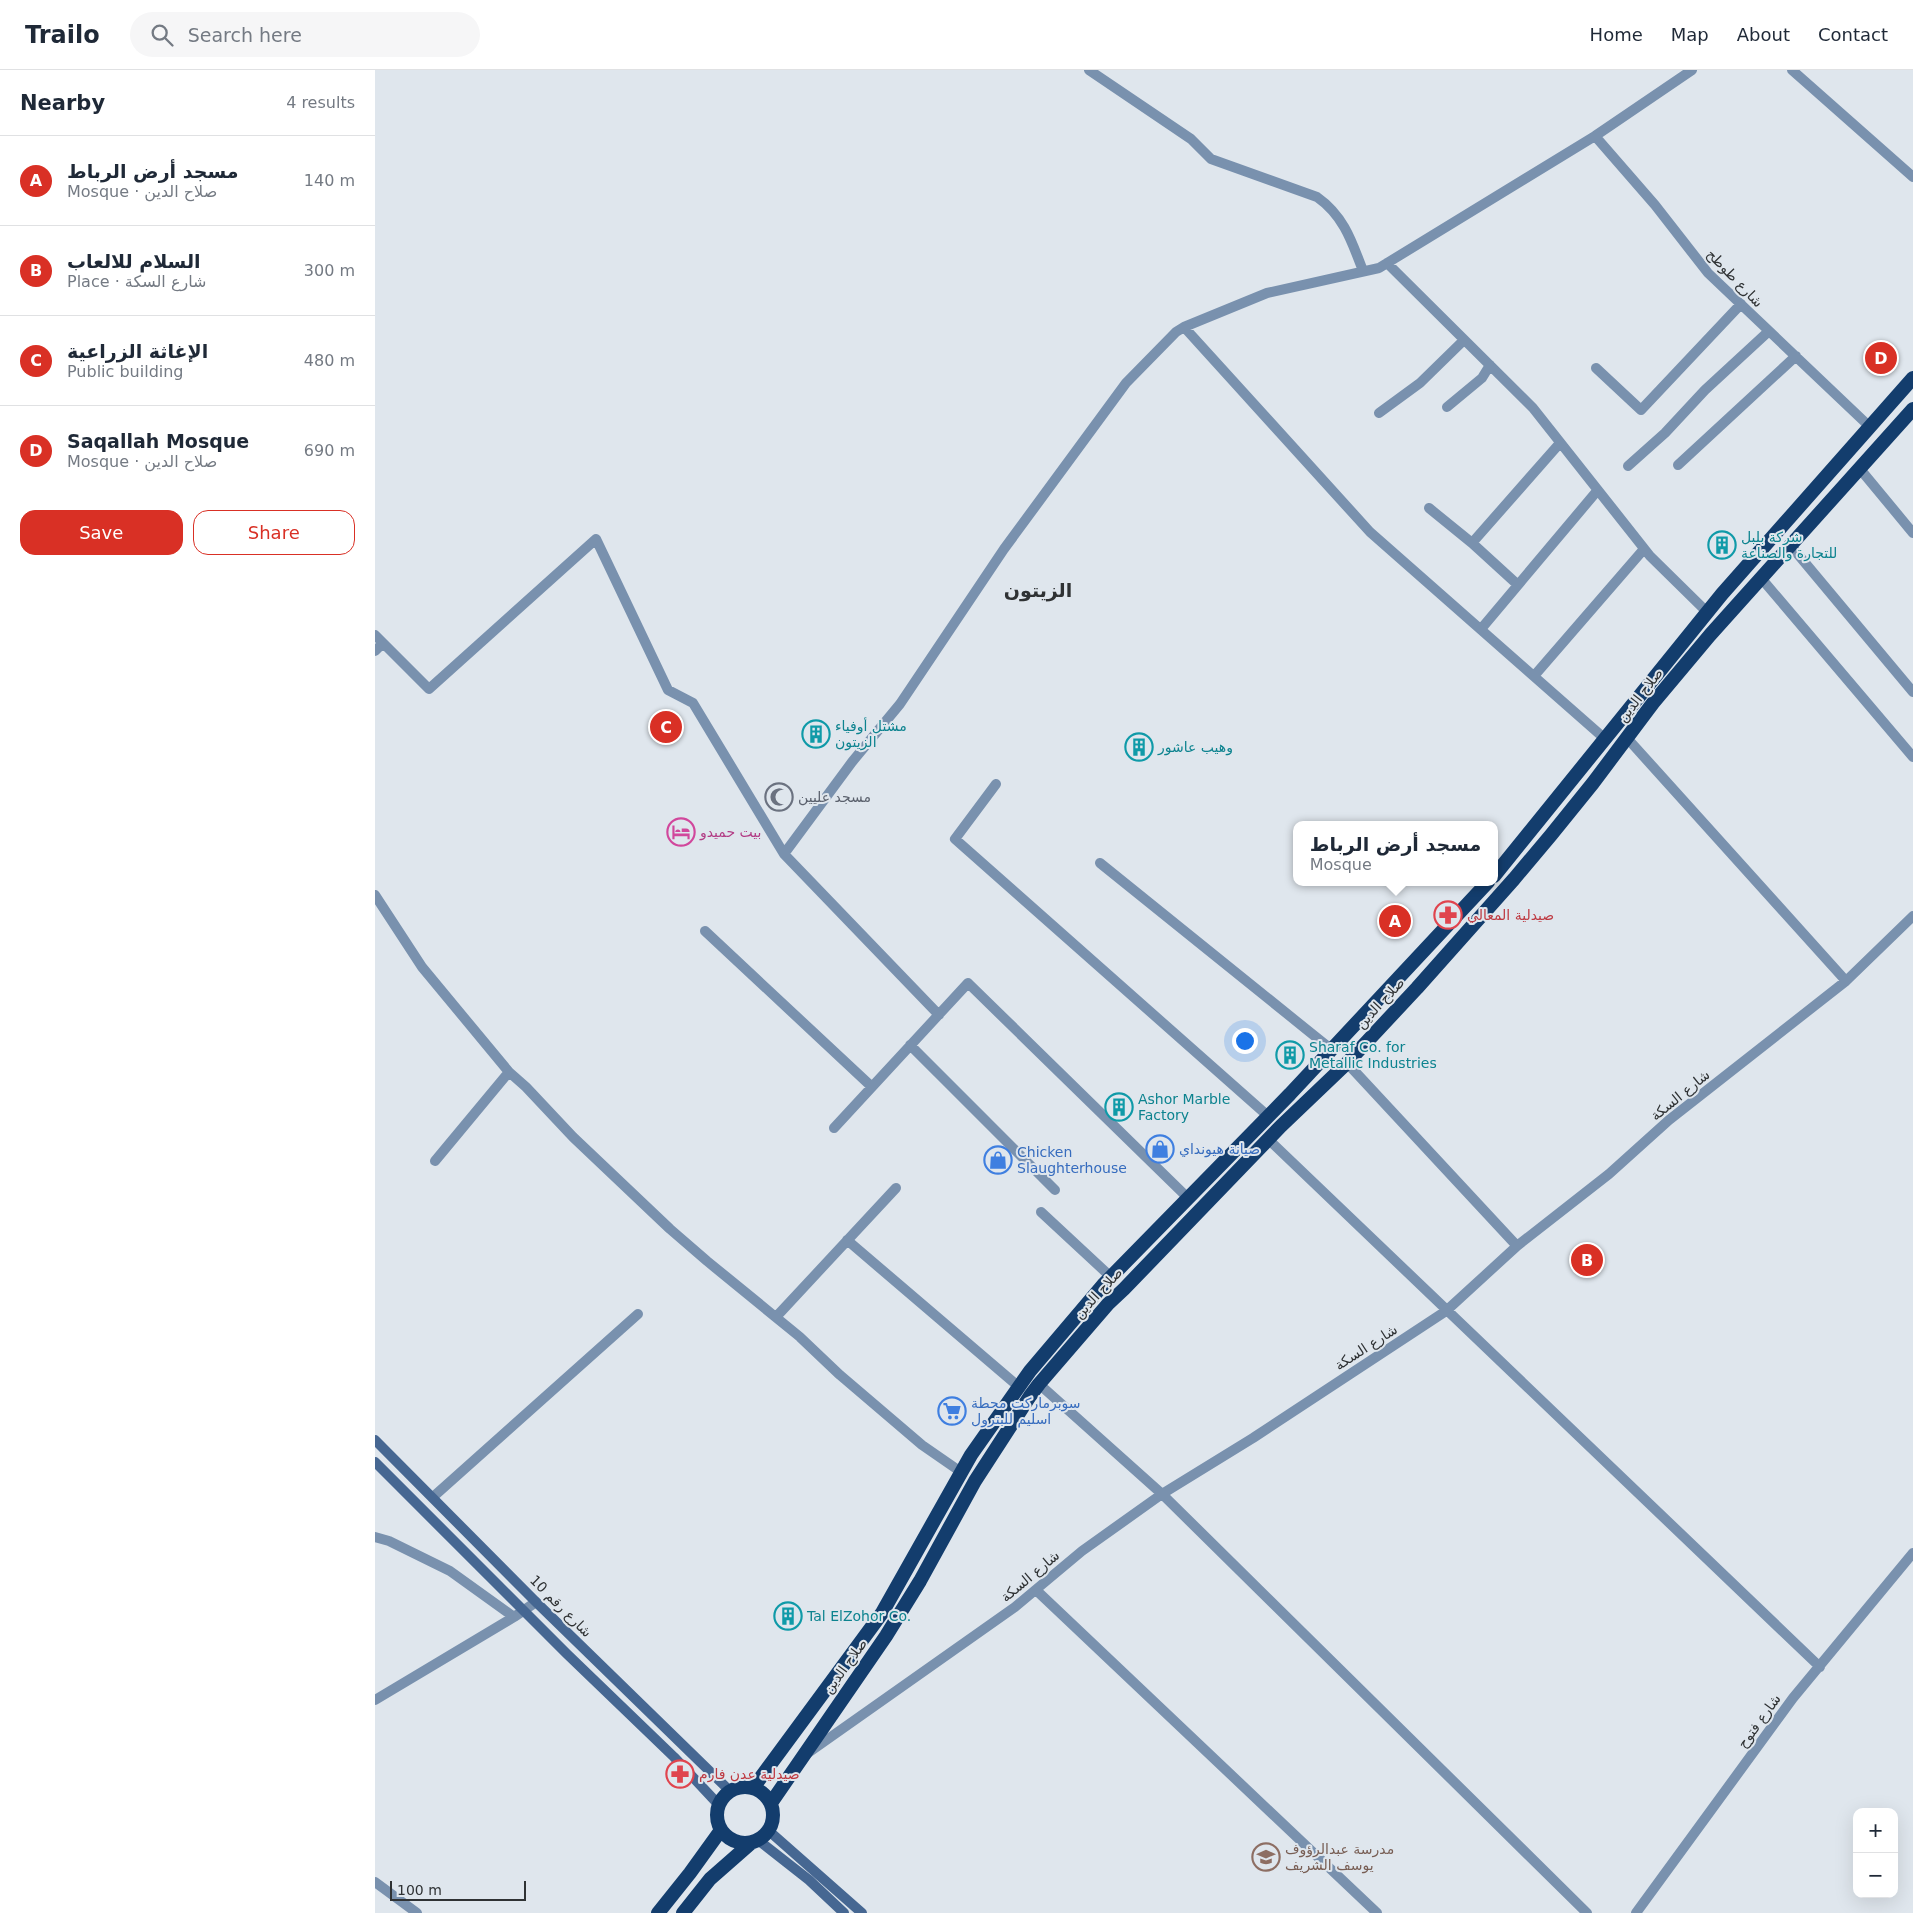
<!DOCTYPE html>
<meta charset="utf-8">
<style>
:root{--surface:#fff;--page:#f6f6f7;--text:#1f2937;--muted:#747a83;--line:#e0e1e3;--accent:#d93025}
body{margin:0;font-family:"DejaVu Sans","Noto Sans Arabic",sans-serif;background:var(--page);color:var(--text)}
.controls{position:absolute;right:15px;bottom:15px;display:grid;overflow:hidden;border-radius:10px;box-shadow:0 5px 20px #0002}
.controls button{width:45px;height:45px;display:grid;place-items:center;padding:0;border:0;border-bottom:1px solid var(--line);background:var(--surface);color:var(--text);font:25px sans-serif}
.scale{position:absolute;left:15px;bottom:12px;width:136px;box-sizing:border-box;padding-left:5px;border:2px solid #2f3234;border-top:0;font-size:14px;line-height:18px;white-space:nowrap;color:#2f3234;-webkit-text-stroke:4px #dfe6ed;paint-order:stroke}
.you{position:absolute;left:869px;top:970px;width:18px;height:18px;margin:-12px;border:4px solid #fff;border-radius:50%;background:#1a73e8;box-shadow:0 0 0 8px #1a73e833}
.badge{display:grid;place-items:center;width:32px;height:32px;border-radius:50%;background:var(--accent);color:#fff;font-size:16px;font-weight:700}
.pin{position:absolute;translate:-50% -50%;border:2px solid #fff;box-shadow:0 1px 5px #0006}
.popup{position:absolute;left:918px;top:751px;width:205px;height:65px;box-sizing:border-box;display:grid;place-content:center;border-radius:10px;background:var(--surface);filter:drop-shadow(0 1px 4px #0005);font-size:16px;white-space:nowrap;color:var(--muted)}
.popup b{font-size:19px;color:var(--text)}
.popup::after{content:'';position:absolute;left:50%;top:100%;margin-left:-10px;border:10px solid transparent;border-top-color:var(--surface)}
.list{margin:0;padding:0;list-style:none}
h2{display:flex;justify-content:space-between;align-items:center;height:65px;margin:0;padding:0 20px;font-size:21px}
h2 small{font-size:16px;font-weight:400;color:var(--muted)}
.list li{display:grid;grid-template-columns:32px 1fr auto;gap:15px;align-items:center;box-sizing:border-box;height:90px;padding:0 20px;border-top:1px solid var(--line)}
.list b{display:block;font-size:19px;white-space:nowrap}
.list p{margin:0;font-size:16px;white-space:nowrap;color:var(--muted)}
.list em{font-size:16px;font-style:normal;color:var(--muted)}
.actions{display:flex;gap:10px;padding:15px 20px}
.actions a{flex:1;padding:11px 0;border:1px solid var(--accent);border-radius:15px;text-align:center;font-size:18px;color:var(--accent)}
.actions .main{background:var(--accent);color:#fff}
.icon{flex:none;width:28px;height:28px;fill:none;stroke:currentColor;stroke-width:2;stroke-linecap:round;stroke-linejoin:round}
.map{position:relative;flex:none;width:1538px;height:1843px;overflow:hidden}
header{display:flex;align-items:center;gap:30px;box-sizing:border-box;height:70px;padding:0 25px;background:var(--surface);border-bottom:1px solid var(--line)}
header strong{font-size:24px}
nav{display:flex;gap:28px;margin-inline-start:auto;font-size:18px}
.search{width:350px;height:45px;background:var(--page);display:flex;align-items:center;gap:12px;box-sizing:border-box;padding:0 18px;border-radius:28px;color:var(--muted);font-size:19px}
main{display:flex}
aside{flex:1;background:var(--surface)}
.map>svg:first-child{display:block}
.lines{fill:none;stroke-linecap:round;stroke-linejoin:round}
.minor{stroke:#7991ae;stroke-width:10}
.secondary{stroke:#466792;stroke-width:10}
.trunk{stroke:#133d6d;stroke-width:14}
.labels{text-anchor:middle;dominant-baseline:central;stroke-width:4;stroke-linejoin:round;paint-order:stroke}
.street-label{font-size:14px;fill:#2f3234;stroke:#dfe6ed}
.culture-label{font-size:14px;fill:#0d838f;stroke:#dfe6ed;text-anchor:start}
.worship-label{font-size:14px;fill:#5b616d;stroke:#dfe6ed;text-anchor:start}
.hotel-label{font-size:14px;fill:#b23c85;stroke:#dfe6ed;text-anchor:start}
.health-label{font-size:14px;fill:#be3a42;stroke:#dfe6ed;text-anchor:start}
.shop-label{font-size:14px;fill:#366cbe;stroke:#dfe6ed;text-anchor:start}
.education-label{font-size:14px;fill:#785e54;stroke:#dfe6ed;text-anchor:start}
.district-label{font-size:19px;font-weight:bold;fill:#2f3234;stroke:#dfe6ed}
</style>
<header>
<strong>Trailo</strong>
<div class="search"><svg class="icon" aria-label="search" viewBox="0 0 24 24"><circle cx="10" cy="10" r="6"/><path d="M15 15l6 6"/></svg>Search here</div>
<nav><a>Home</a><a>Map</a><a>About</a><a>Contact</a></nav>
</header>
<main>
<aside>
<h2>Nearby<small>4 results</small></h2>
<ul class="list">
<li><span class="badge">A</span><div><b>مسجد أرض الرباط</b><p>Mosque · صلاح الدين</p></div><em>140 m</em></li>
<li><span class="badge">B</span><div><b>السلام للالعاب</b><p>Place · شارع السكة</p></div><em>300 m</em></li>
<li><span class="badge">C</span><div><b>الإغاثة الزراعية</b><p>Public building</p></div><em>480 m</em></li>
<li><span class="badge">D</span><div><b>Saqallah Mosque</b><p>Mosque · صلاح الدين</p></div><em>690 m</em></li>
</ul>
<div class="actions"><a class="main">Save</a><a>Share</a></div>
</aside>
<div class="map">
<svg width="1538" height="1843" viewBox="0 0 1538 1843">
<rect width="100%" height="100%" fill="#dfe6ed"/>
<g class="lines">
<!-- minor -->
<path class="minor" d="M 714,0 L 816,69 L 836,89 L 942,127 C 969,146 977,172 988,201
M 1417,0 L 1538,107
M 1220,66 L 1280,135 L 1333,203 L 1495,357
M 1012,193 L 1158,338 L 1275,486 L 1332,542
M 809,257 L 995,462 L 1229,668
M 1221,298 L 1266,340 L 1366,234
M 1072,337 L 1107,308 L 1115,295
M 1004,343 L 1045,313 L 1089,270
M 1303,395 L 1421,286
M 1253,396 L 1290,363 L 1330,320 L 1394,261
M 1485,399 L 1538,463
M 1054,438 L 1097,473 L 1143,515
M 1097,473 L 1185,373
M 1416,476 L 1538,622
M 1386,508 L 1538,687
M 1106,559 L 1222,421
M 0,565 L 54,619 L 221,469 L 293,620 L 318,633 L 409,784 L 564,945
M 0,581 L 8,573
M 1159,606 L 1269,479
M 1252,668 L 1471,911
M 621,714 L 580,769 L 893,1046
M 409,784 L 477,692 L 525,634 L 629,479 L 751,313 L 801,262 L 809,257 L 892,223 L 1004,198 L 1220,66 L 1317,0
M 725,793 L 957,980
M 0,825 L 47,897 L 134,1002
M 330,861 L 497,1017
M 535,975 L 680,1120
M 972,993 L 1142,1176
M 459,1058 L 593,913 L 813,1128
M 893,1069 L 1445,1597
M 60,1091 L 134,1002 L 151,1017 L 198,1067 L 295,1159 L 332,1191 L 425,1267 L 465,1305 L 547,1375 L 586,1402
M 666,1142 L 736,1207
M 472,1170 L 644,1317
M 401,1247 L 521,1118
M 664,1314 L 787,1424 L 1212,1843
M 58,1427 L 263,1244
M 0,1467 L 14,1471 L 75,1501 L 139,1547
M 661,1520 L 1002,1843
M 0,1630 L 139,1547 L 161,1532
M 433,1683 L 640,1537 L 707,1481 L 787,1424 L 878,1368 L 1071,1241 L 1142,1176 L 1234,1104 L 1294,1050 L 1471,911 L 1538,846
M 0,1812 L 42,1843
M 1261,1843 L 1418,1628 L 1538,1483"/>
<!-- secondary -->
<path class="secondary" d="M 0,1370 L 161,1532 L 355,1721
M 0,1392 L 192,1584 L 299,1687 L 343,1734
M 394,1761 L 487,1843
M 383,1770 L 434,1810 L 469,1843"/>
<!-- trunk -->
<path class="trunk" d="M 1119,806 L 1347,524 L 1538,308
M342 1745a28 28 0 1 1 56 0a28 28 0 1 1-56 0Z
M 378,1718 L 507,1543 L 596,1385 L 655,1301 L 728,1215 L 915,1024 L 1113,812
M 396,1733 L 511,1566 L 545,1511 L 600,1411 L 655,1326 L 664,1314 L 733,1234 L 749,1219 L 906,1056 L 972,993 L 1042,918 L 1139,809 L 1176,765 L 1218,713 L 1278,633 L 1335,565 L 1538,339
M 283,1843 L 315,1803 L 346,1760
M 308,1843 L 335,1809 L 376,1773"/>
</g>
<!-- icons -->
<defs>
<g id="building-ring" transform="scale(1.4375)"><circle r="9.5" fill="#dfe6ed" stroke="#0f9aa8" stroke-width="1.5"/><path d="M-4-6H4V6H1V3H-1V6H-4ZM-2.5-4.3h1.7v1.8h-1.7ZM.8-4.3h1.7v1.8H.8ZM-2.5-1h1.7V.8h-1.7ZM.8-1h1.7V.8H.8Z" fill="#0f9aa8"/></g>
<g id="mosque-ring" transform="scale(1.4375)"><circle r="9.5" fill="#dfe6ed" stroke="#6b7280" stroke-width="1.5"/><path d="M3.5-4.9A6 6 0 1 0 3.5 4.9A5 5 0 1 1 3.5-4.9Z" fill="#6b7280"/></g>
<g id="hotel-ring" transform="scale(1.4375)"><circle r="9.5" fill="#dfe6ed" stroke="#d1479c" stroke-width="1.5"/><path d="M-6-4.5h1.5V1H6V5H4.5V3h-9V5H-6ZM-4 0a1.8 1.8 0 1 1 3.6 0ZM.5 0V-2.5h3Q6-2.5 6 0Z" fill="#d1479c"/></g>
<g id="pharmacy-ring" transform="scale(1.4375)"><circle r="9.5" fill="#dfe6ed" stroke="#e0444e" stroke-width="1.5"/><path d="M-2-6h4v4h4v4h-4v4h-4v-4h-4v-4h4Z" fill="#e0444e"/></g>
<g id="shop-ring" transform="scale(1.4375)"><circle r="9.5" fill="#dfe6ed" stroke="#3f7fe0" stroke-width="1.5"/><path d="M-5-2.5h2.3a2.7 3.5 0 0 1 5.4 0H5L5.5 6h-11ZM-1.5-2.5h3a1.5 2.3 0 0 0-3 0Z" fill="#3f7fe0"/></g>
<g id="supermarket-ring" transform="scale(1.4375)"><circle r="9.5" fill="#dfe6ed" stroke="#3f7fe0" stroke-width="1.5"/><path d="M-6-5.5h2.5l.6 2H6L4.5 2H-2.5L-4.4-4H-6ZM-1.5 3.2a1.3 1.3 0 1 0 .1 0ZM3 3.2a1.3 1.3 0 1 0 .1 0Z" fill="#3f7fe0"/></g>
<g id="school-ring" transform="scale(1.4375)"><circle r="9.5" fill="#dfe6ed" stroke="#8d6e63" stroke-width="1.5"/><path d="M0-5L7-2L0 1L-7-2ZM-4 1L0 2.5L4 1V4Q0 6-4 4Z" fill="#8d6e63"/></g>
</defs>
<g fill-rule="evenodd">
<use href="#building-ring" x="1347" y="475"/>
<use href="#building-ring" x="441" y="664"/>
<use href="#building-ring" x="764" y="677"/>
<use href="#mosque-ring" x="404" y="727"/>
<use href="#hotel-ring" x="306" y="762"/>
<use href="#pharmacy-ring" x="1073" y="845"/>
<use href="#building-ring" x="915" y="985"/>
<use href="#building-ring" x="744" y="1037"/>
<use href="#shop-ring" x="785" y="1079"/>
<use href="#shop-ring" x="623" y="1090"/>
<use href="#supermarket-ring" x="577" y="1341"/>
<use href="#building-ring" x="413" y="1546"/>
<use href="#pharmacy-ring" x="305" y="1704"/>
<use href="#school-ring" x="891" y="1787"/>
</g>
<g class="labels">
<!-- street labels -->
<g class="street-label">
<text transform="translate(1360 208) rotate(46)">شارع طوطح</text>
<text transform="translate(1265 625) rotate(-52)">صلاح الدين</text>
<text transform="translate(1005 933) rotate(-47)">صلاح الدين</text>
<text transform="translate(1305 1025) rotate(-39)">شارع السكة</text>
<text transform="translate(723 1223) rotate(-47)">صلاح الدين</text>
<text transform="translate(991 1277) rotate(-33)">شارع السكة</text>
<text transform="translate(655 1506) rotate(-40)">شارع السكة</text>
<text transform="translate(186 1536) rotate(45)">شارع رقم 10</text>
<text transform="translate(470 1596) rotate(-54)">صلاح الدين</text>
<text transform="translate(1384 1651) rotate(-54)">شارع فتوح</text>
</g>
<!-- culture labels -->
<g class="culture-label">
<text x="1366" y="467">شركة بلبل<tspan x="1366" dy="16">للتجارة والصناعة</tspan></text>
<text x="460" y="656">مشتل أوفياء<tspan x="460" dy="16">الزيتون</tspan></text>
<text x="783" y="677">وهيب عاشور</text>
<text x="934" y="977">Sharaf Co. for<tspan x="934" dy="16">Metallic Industries</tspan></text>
<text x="763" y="1029">Ashor Marble<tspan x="763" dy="16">Factory</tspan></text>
<text x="432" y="1546">Tal ElZohor Co.</text>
</g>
<!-- worship labels -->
<g class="worship-label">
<text x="423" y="727">مسجد عليين</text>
</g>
<!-- hotel labels -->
<g class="hotel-label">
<text x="325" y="762">بيت حميدو</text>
</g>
<!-- health labels -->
<g class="health-label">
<text x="1092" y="845">صيدلية المعالي</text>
<text x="324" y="1704">صيدلية عدن فارم</text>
</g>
<!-- shop labels -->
<g class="shop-label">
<text x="804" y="1079">صيانة هيونداي</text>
<text x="642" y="1082">Chicken<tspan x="642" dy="16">Slaughterhouse</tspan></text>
<text x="596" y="1333">سوبرماركت محطة<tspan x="596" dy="16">اسليم للبترول</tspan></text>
</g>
<!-- education labels -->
<g class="education-label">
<text x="910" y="1779">مدرسة عبدالرؤوف<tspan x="910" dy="16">يوسف الشريف</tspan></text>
</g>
<!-- district labels -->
<g class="district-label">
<text x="663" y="520">الزيتون</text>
</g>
</g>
</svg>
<div class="controls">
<button>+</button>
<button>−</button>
</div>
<div class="scale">100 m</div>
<div class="you"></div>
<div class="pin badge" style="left:1020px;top:851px">A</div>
<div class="popup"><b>مسجد أرض الرباط</b>Mosque</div>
<div class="pin badge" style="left:1212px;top:1190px">B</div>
<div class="pin badge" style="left:291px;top:657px">C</div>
<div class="pin badge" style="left:1506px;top:288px">D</div>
</div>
</main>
